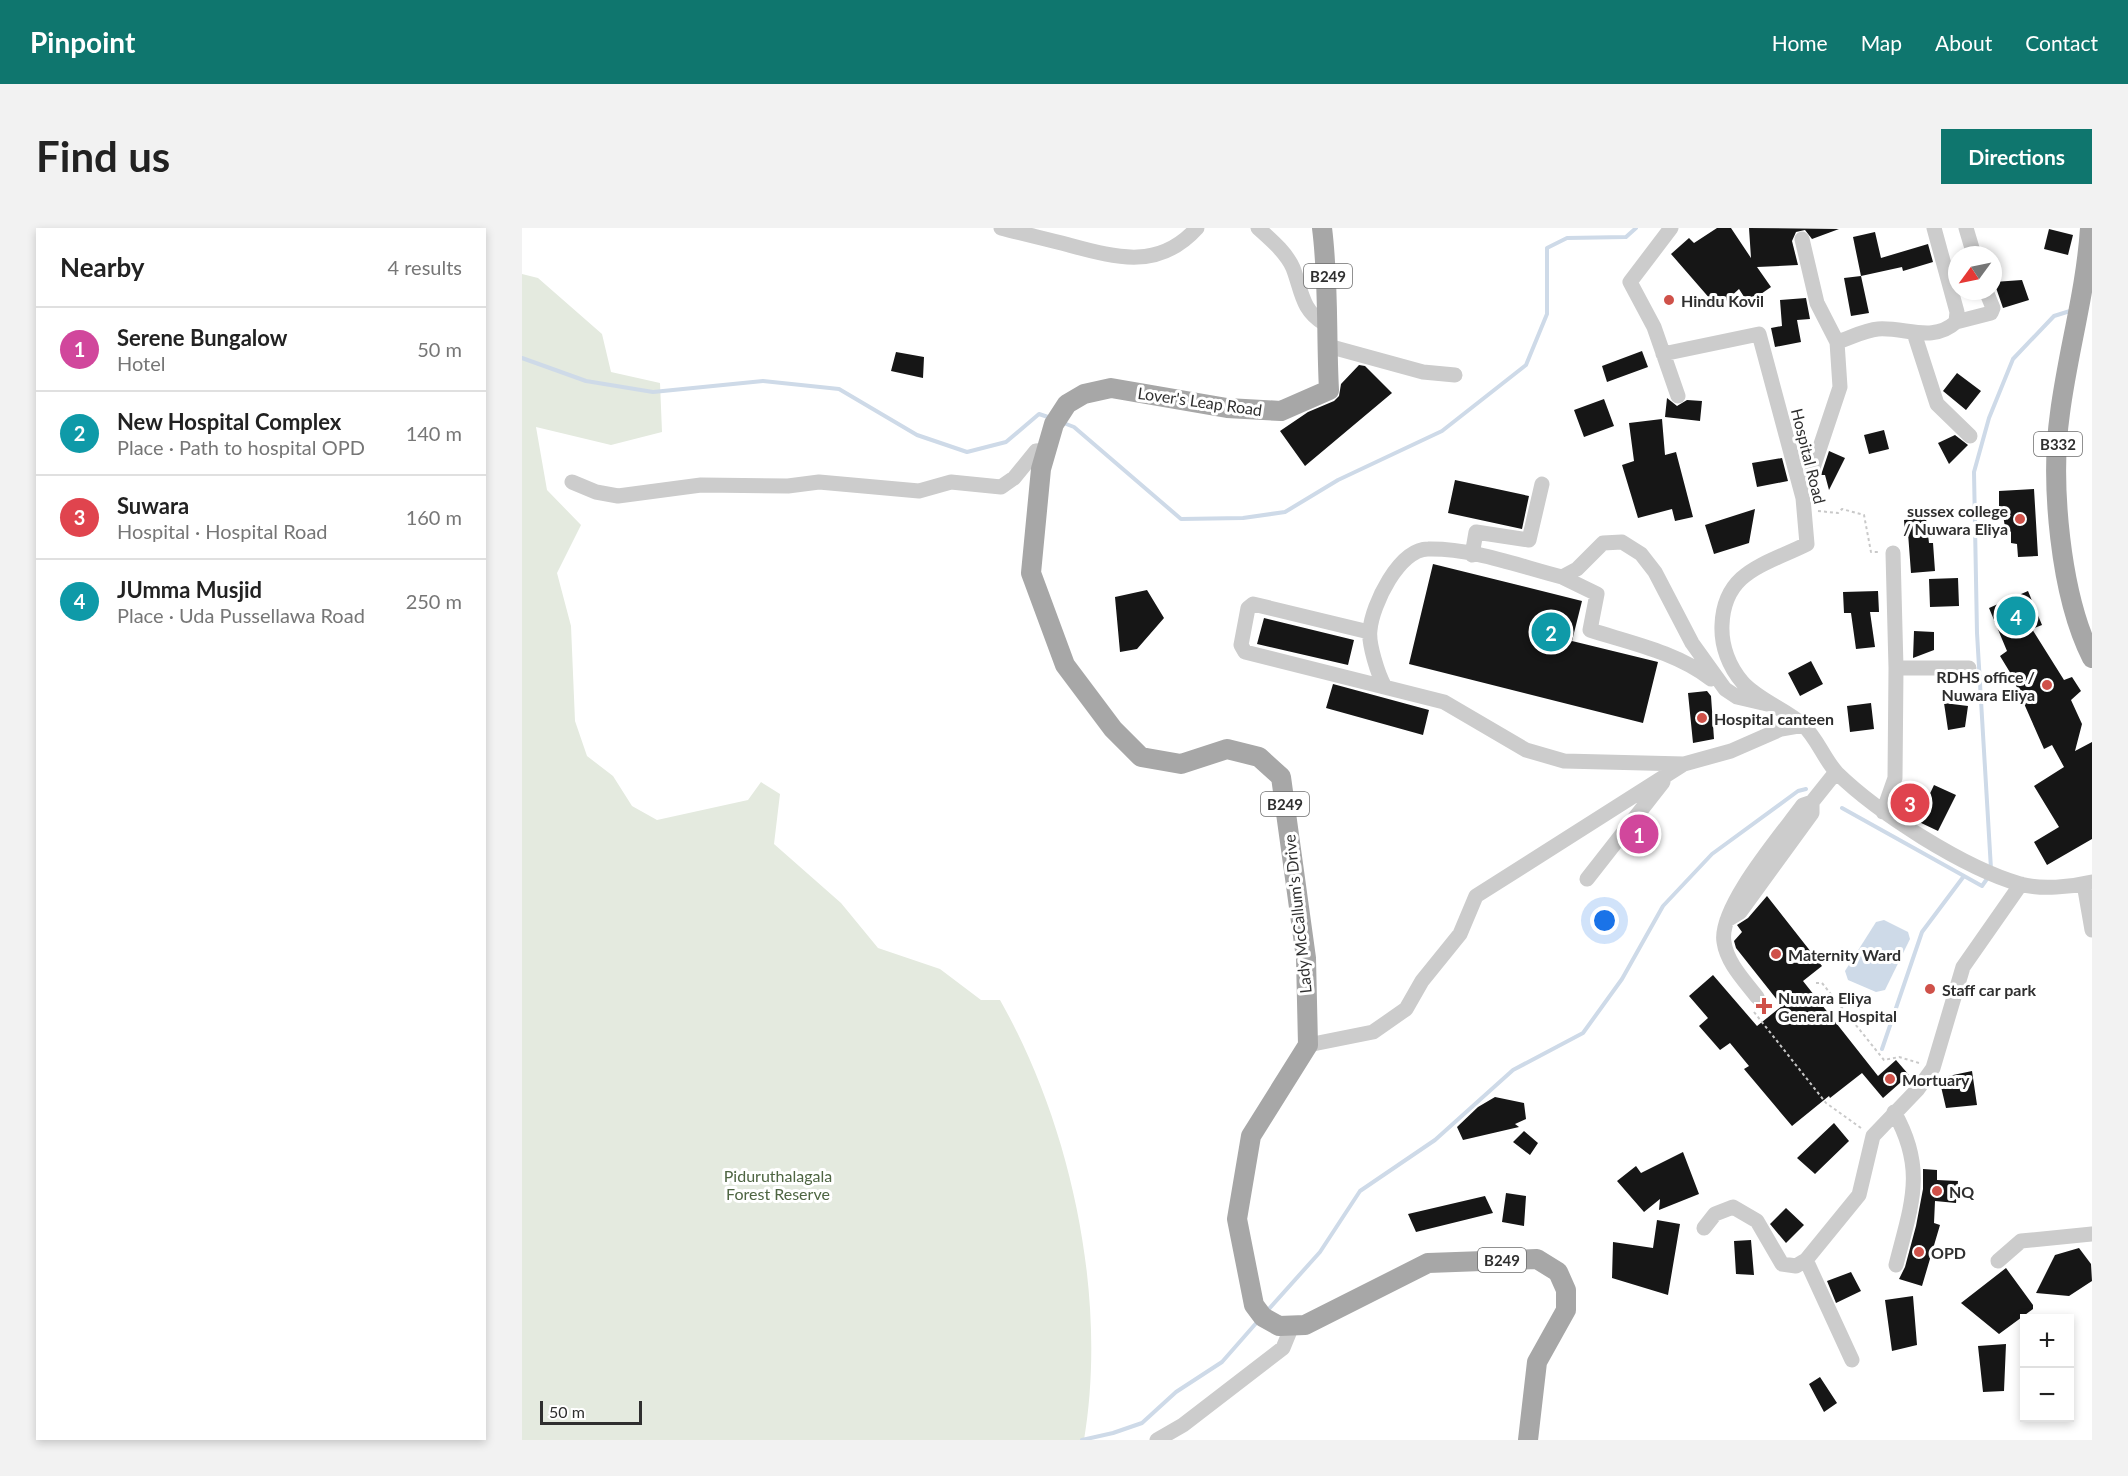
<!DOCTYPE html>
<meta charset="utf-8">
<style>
:root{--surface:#fff;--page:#f2f2f2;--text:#222;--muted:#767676;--line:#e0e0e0;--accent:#0f766e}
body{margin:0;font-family:Lato,sans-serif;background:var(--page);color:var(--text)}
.controls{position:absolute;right:18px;bottom:18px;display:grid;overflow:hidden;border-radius:0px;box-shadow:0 3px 9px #0003}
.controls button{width:54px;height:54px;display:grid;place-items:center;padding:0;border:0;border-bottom:2px solid var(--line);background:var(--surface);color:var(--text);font:30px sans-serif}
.compass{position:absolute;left:1426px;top:18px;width:54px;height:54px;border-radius:50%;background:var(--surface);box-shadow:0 3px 9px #0003;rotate:237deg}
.scale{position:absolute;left:18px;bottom:15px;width:102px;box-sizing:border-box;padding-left:6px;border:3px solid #2f2f2f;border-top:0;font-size:16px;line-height:21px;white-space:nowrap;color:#2f2f2f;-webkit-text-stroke:4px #fff;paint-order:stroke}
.you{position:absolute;left:1083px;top:693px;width:21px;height:21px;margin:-15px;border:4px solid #fff;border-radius:50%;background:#1a73e8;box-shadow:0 0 0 9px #1a73e833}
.badge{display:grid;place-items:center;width:39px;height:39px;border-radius:50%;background:var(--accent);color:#fff;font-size:20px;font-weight:700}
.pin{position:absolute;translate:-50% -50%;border:3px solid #fff;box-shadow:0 2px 6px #0006}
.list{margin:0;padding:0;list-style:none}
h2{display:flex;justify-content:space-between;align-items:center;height:78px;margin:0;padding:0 24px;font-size:26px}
h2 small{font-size:20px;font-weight:400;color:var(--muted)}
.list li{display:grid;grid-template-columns:39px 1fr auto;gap:18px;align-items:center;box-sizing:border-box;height:84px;padding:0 24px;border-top:2px solid var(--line)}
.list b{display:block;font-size:22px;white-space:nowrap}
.list p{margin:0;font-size:20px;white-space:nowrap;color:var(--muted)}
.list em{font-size:20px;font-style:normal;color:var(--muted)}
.map{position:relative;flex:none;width:1570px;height:1212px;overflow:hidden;border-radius:0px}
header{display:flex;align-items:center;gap:36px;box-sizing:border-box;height:84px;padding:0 30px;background:var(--accent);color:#fff}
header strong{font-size:28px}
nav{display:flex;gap:33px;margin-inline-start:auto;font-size:21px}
.intro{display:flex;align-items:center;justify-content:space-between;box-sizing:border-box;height:144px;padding:0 36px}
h1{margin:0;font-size:42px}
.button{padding:15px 27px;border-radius:0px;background:var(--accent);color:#fff;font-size:21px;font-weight:700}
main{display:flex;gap:36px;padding:0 36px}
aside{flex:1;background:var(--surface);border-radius:0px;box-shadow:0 3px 9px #0003}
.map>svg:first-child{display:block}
.green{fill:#e4eadf}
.water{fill:#cedae8}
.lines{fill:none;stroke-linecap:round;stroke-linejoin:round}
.stream{stroke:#cedae8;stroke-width:4}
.building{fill:#161616}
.path{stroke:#c9c9c9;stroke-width:2;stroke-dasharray:3 3;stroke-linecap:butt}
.minor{stroke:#ccc;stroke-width:15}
.major{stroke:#a7a7a7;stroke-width:20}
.poi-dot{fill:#cf5149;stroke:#fff;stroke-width:2}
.labels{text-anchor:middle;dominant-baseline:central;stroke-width:6;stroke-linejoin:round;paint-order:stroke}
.shield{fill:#fff;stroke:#6d6d6d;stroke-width:1.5}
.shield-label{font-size:15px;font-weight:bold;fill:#2f2f2f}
.poi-label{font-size:16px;font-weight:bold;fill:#2f2f2f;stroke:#fff;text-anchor:start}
.street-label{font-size:16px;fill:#2f2f2f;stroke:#fff}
.park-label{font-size:16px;fill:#4e6542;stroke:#fff}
</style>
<header>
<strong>Pinpoint</strong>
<nav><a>Home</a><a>Map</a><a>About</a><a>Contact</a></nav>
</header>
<div class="intro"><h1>Find us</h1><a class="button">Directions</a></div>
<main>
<aside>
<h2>Nearby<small>4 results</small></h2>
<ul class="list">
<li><span class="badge" style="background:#d1479c">1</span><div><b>Serene Bungalow</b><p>Hotel</p></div><em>50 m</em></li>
<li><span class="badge" style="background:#0f9aa8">2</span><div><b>New Hospital Complex</b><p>Place · Path to hospital OPD</p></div><em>140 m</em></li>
<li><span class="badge" style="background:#e0444e">3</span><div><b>Suwara</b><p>Hospital · Hospital Road</p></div><em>160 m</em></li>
<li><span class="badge" style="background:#0f9aa8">4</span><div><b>JUmma Musjid</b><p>Place · Uda Pussellawa Road</p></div><em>250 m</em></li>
</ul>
</aside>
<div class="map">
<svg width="1570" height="1212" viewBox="0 0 1570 1212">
<rect width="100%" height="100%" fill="#fff"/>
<!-- green -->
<path class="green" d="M 0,46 L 16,50 L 80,106 L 89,144 L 138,155 L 140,204 L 89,217 L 14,199 L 25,262 L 59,297 L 35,345 L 49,398 L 53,493 L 65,528 L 91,548 L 110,578 L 135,592 L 226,572 L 239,554 L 258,566 L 252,616 L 319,675 L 356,720 L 418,741 L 459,772 L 478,772 C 549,897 586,1069 562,1212 L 0,1212 Z"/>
<!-- water -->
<path class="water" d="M 1362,692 L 1386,704 L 1388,711 L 1363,762 L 1354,764 L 1326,752 L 1323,743 L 1354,694 Z"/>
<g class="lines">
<!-- stream -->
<path class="stream" d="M 0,130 L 64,153 L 131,164 L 241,153 L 317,161 L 395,207 L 445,224 L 484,214 L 517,186 L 529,190
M 539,194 L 552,199 L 659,291 L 721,290 L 763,284 L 816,252 L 920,203 L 1004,137 L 1025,86 L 1025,20 L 1045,10 L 1104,9 L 1114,0
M 1320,580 L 1460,658 L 1467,648
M 1469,641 L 1455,405 L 1452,244 L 1467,190 L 1491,131 L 1532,88 L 1548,83
M 1360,821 L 1400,704 L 1442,648
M 745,1083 L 798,1024 L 838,963 L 913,912 L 991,842 L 1061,805 L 1100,751 L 1141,678 L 1190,626 L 1276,563 L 1284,561
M 560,1212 L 591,1205 L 620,1195 L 654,1164 L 700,1134 L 736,1093"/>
</g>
<!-- building -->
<path class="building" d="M 1195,0 L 1209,0 L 1229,30 L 1227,0 L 1317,1 L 1290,11 L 1283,2 L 1274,4 L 1270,13 L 1276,37 L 1235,39 L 1249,59 L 1226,75 L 1217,61 L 1196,80 L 1149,26 L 1167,10 L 1172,15 Z
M 1527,1 L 1551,7 L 1546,27 L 1522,21 Z
M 1353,4 L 1359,30 L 1406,16 L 1411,34 L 1381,43 L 1380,39 L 1339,48 L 1331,9 Z
M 1339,48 L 1347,85 L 1329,88 L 1322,50 Z
M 1500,52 L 1507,72 L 1481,80 L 1472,54 Z
M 1284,70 L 1288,91 L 1275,92 L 1279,114 L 1253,119 L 1249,100 L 1260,98 L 1258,72 Z
M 1120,123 L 1126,139 L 1085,154 L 1080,138 Z
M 374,124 L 402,129 L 401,150 L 369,143 Z
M 837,137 L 843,138 L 870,165 L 783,238 L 758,203 L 786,184 L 812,173 L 817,168 L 819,156 Z
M 1435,145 L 1459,163 L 1444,182 L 1421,163 Z
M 1145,170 L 1155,178 L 1165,172 L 1180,173 L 1178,193 L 1143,189 Z
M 1082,171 L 1092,198 L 1062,209 L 1052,182 Z
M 1140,191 L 1143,227 L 1154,224 L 1171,289 L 1153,293 L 1150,281 L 1116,290 L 1100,237 L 1112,233 L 1107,195 Z
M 1362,202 L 1367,221 L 1347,226 L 1342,207 Z
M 1433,207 L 1446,217 L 1427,236 L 1416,215 Z
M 1307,223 L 1323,230 L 1307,262 L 1303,247 L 1299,247 Z
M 1260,230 L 1266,253 L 1235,259 L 1230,235 Z
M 933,252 L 1007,268 L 1000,301 L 926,285 Z
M 1512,261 L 1516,328 L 1496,329 L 1495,316 L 1489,315 L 1489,304 L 1483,299 L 1480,281 L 1477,282 L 1477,263 Z
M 1233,281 L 1227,315 L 1192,326 L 1183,297 Z
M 1404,290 L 1407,315 L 1411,315 L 1413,343 L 1389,345 L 1386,305 L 1383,305 L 1382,292 Z
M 911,336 L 1060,373 L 1050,413 L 1136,434 L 1121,495 L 887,436 Z
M 1436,350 L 1437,378 L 1408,379 L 1407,351 Z
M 625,362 L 642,390 L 615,421 L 598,424 L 593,369 Z
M 1356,363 L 1357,384 L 1348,384 L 1353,419 L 1334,421 L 1329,385 L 1322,385 L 1321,364 Z
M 1506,363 L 1520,397 L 1510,401 L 1542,452 L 1550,449 L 1559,463 L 1549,472 L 1560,496 L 1553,523 L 1570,514 L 1570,611 L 1525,637 L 1512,614 L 1537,599 L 1512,558 L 1542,539 L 1530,517 L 1522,521 L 1489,446 L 1478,428 L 1485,423 L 1467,380 Z
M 742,390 L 832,412 L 826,437 L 735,416 Z
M 1392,403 L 1412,404 L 1412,422 L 1391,430 Z
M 1289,433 L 1301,456 L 1278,468 L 1266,445 Z
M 811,456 L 907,482 L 901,507 L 804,480 Z
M 1185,463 L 1189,468 L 1192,511 L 1171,515 L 1166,465 Z
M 1349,475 L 1352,501 L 1328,504 L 1325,478 Z
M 1422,475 L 1446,478 L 1443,499 L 1426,502 Z
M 1412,557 L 1434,567 L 1416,603 L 1395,593 Z
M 1245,668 L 1300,738 L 1281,753 L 1356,848 L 1374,832 L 1387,847 L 1361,870 L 1340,845 L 1308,870 L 1307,868 L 1270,898 L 1222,841 L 1227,838 L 1208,815 L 1198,822 L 1177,798 L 1186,790 L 1167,768 L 1191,747 L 1235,798 L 1260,778 L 1214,720 L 1212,713 L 1220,704 L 1215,697 L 1226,690 Z
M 1450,843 L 1455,877 L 1424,880 L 1417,850 Z
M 973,869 L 1002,875 L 1004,891 L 993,896 L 997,899 L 941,912 L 935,899 L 956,879 Z
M 1312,895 L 1327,913 L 1293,946 L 1275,930 Z
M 1002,903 L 1016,915 L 1008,927 L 991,914 Z
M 1161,924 L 1177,966 L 1137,982 L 1138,971 L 1122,984 L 1095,953 L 1114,938 L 1119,945 Z
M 1401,941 L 1415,942 L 1415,952 L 1436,953 L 1434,975 L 1413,973 L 1412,995 L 1418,997 L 1400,1058 L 1377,1051 L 1383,1039 L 1394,998 L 1401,961 Z
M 984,965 L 1004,968 L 1002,998 L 980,994 Z
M 963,968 L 971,985 L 894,1004 L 886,986 Z
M 1264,980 L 1282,997 L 1264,1015 L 1248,996 Z
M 1135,992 L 1158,996 L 1146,1067 L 1090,1050 L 1091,1014 L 1131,1020 Z
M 1229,1012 L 1232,1047 L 1214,1046 L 1212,1013 Z
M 1557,1020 L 1569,1036 L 1570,1053 L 1547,1068 L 1514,1065 L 1533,1027 Z
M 1484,1040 L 1511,1077 L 1511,1081 L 1477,1106 L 1439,1075 Z
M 1329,1044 L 1339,1063 L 1314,1075 L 1305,1053 Z
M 1391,1068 L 1395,1117 L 1370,1123 L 1363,1072 Z
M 1484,1116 L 1482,1163 L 1461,1164 L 1456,1118 Z
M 1298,1149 L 1315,1175 L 1302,1184 L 1287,1156 Z"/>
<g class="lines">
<!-- path -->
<path class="path" d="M 1296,283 L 1316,285 L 1320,281 L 1342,287 L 1349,324 L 1356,324
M 1294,755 L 1300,755 L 1362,832 L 1377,829 L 1397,835
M 1232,784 L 1304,875 L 1339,900"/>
<!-- minor -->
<path class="minor" d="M 479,0 C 502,6 524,11 547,17 C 595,30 637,42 675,0
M 736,0 C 748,11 764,24 771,40 C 780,63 779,82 803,96
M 1149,0 L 1108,54 L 1132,99 L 1156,168
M 1444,0 L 1452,27
M 1280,11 L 1295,75 L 1315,114
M 1434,94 L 1469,85 L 1471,80 L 1464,63
M 1392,105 L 1415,176 L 1448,208
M 806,118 L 901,144 L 933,147
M 1141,126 L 1237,106 L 1281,270 L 1285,316 C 1243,337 1202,343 1200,397 C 1199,418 1207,439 1221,455 C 1238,473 1263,481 1281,497 C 1295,510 1302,531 1315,545 C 1356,585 1442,640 1498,656 C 1519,662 1549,659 1570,654
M 50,254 L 74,264 L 96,268 L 179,257 L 266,258 L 297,254 L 397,263 L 429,254 L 479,259 L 492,250 L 514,223 L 524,222
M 1281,270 L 1318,159 L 1315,114 C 1328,110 1343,102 1356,101 C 1384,99 1411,115 1434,94 L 1435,84 L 1412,0
M 950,327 L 954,304 L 1007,312 L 1020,256
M 1040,349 L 1075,366 L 1068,402 C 1109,415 1154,424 1189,451
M 847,404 L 731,376 L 726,380 L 719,417 L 723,424 L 922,474 L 1004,522 L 1042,533 L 1162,536
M 1374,440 L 1447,440
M 863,459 C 856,447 846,415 848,402 C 850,377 877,321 906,321 C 950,320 997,338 1040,349 L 1055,341 L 1081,315 L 1100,314 L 1119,326 L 1133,344 L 1170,415 L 1203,461 L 1215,469 L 1245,476
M 1361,584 L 1373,550 L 1374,440 L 1371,325
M 1065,651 L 1141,554
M 1562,656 L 1570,702
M 1205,692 L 1218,684 L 1290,585 L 1290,574
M 1235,769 C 1222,752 1205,735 1202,714 C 1196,680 1260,606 1281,577 L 1290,574 L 1314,544
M 786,817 L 851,804 L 884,781 L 900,753 L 938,706 L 954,668 L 1162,536 L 1209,523 L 1259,501 L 1282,497
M 1372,884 C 1405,942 1389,977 1374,1037
M 1182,1000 L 1193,986 L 1211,979 L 1235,993 L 1260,1036 L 1274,1038 L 1284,1032 L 1337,967 L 1351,908 L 1396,861 L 1411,840 L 1441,739 L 1499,656
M 1284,1032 L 1330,1132
M 1476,1033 L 1499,1013 L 1570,1006
M 635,1212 L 661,1197 L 761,1120 L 770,1098"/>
<!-- major -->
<path class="major" d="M 800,0 C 807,55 804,107 807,162 L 759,183 L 705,180 L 589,160 L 562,166 L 545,176 L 532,196 L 519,241 L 509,345 L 543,437 L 591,501 L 619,529 L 659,536 L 705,521 L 737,529 L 759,549 L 784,730 L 786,817 L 729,908 L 715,991 L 732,1077 L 741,1089 L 757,1098 L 783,1097 L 906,1035 L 1015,1031 L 1036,1044 L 1044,1062 L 1044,1082 L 1015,1134 L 1006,1212
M 1568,0 C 1564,63 1546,123 1538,185 C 1528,255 1538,367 1570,430"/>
</g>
<!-- markers -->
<g class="poi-dot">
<circle cx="1147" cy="72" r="6"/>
<circle cx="1498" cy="291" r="6"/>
<circle cx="1525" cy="457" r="6"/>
<circle cx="1180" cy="490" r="6"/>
<circle cx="1254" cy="726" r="6"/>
<circle cx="1408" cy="761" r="6"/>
<path d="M1239 769h6v6h6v6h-6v6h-6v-6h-6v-6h6z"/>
<circle cx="1368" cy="851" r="6"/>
<circle cx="1415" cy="963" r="6"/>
<circle cx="1397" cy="1024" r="6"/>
</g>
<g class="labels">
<!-- shield labels -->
<g class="shield">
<rect x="782" y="36" width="48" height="24" rx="4.5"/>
<rect x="1512" y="204" width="48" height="24" rx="4.5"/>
<rect x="739" y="564" width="48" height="24" rx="4.5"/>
<rect x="956" y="1020" width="48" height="24" rx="4.5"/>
</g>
<g class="shield-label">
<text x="806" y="48">B249</text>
<text x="1536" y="216">B332</text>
<text x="763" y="576">B249</text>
<text x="980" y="1032">B249</text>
</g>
<!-- poi labels -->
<g class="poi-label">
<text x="1159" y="72">Hindu Kovil</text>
<text x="1486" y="282" text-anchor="end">sussex college<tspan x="1486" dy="18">/ Nuwara Eliya</tspan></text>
<text x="1513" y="448" text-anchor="end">RDHS office /<tspan x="1513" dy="18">Nuwara Eliya</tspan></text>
<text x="1192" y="490">Hospital canteen</text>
<text x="1266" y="726">Maternity Ward</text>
<text x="1420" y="761">Staff car park</text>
<text x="1256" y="769">Nuwara Eliya<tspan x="1256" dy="18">General Hospital</tspan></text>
<text x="1380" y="851">Mortuary</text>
<text x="1427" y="963">NQ</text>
<text x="1409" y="1024">OPD</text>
</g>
<!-- street labels -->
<g class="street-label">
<text transform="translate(678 173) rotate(8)">Lover's Leap Road</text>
<text transform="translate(1287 228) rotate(76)">Hospital Road</text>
<text transform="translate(775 686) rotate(-96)">Lady McCallum's Drive</text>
</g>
<!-- park labels -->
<g class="park-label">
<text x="256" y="947">Piduruthalagala<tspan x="256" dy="18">Forest Reserve</tspan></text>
</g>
</g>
</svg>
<div class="controls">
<button>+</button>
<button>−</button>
</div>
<svg class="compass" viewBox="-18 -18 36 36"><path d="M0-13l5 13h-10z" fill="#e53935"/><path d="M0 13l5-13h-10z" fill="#767676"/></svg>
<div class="scale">50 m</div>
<div class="you"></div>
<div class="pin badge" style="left:1117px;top:606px;background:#d1479c">1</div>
<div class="pin badge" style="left:1029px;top:404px;background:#0f9aa8">2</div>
<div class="pin badge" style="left:1388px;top:575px;background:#e0444e">3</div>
<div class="pin badge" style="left:1494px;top:388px;background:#0f9aa8">4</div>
</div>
</main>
